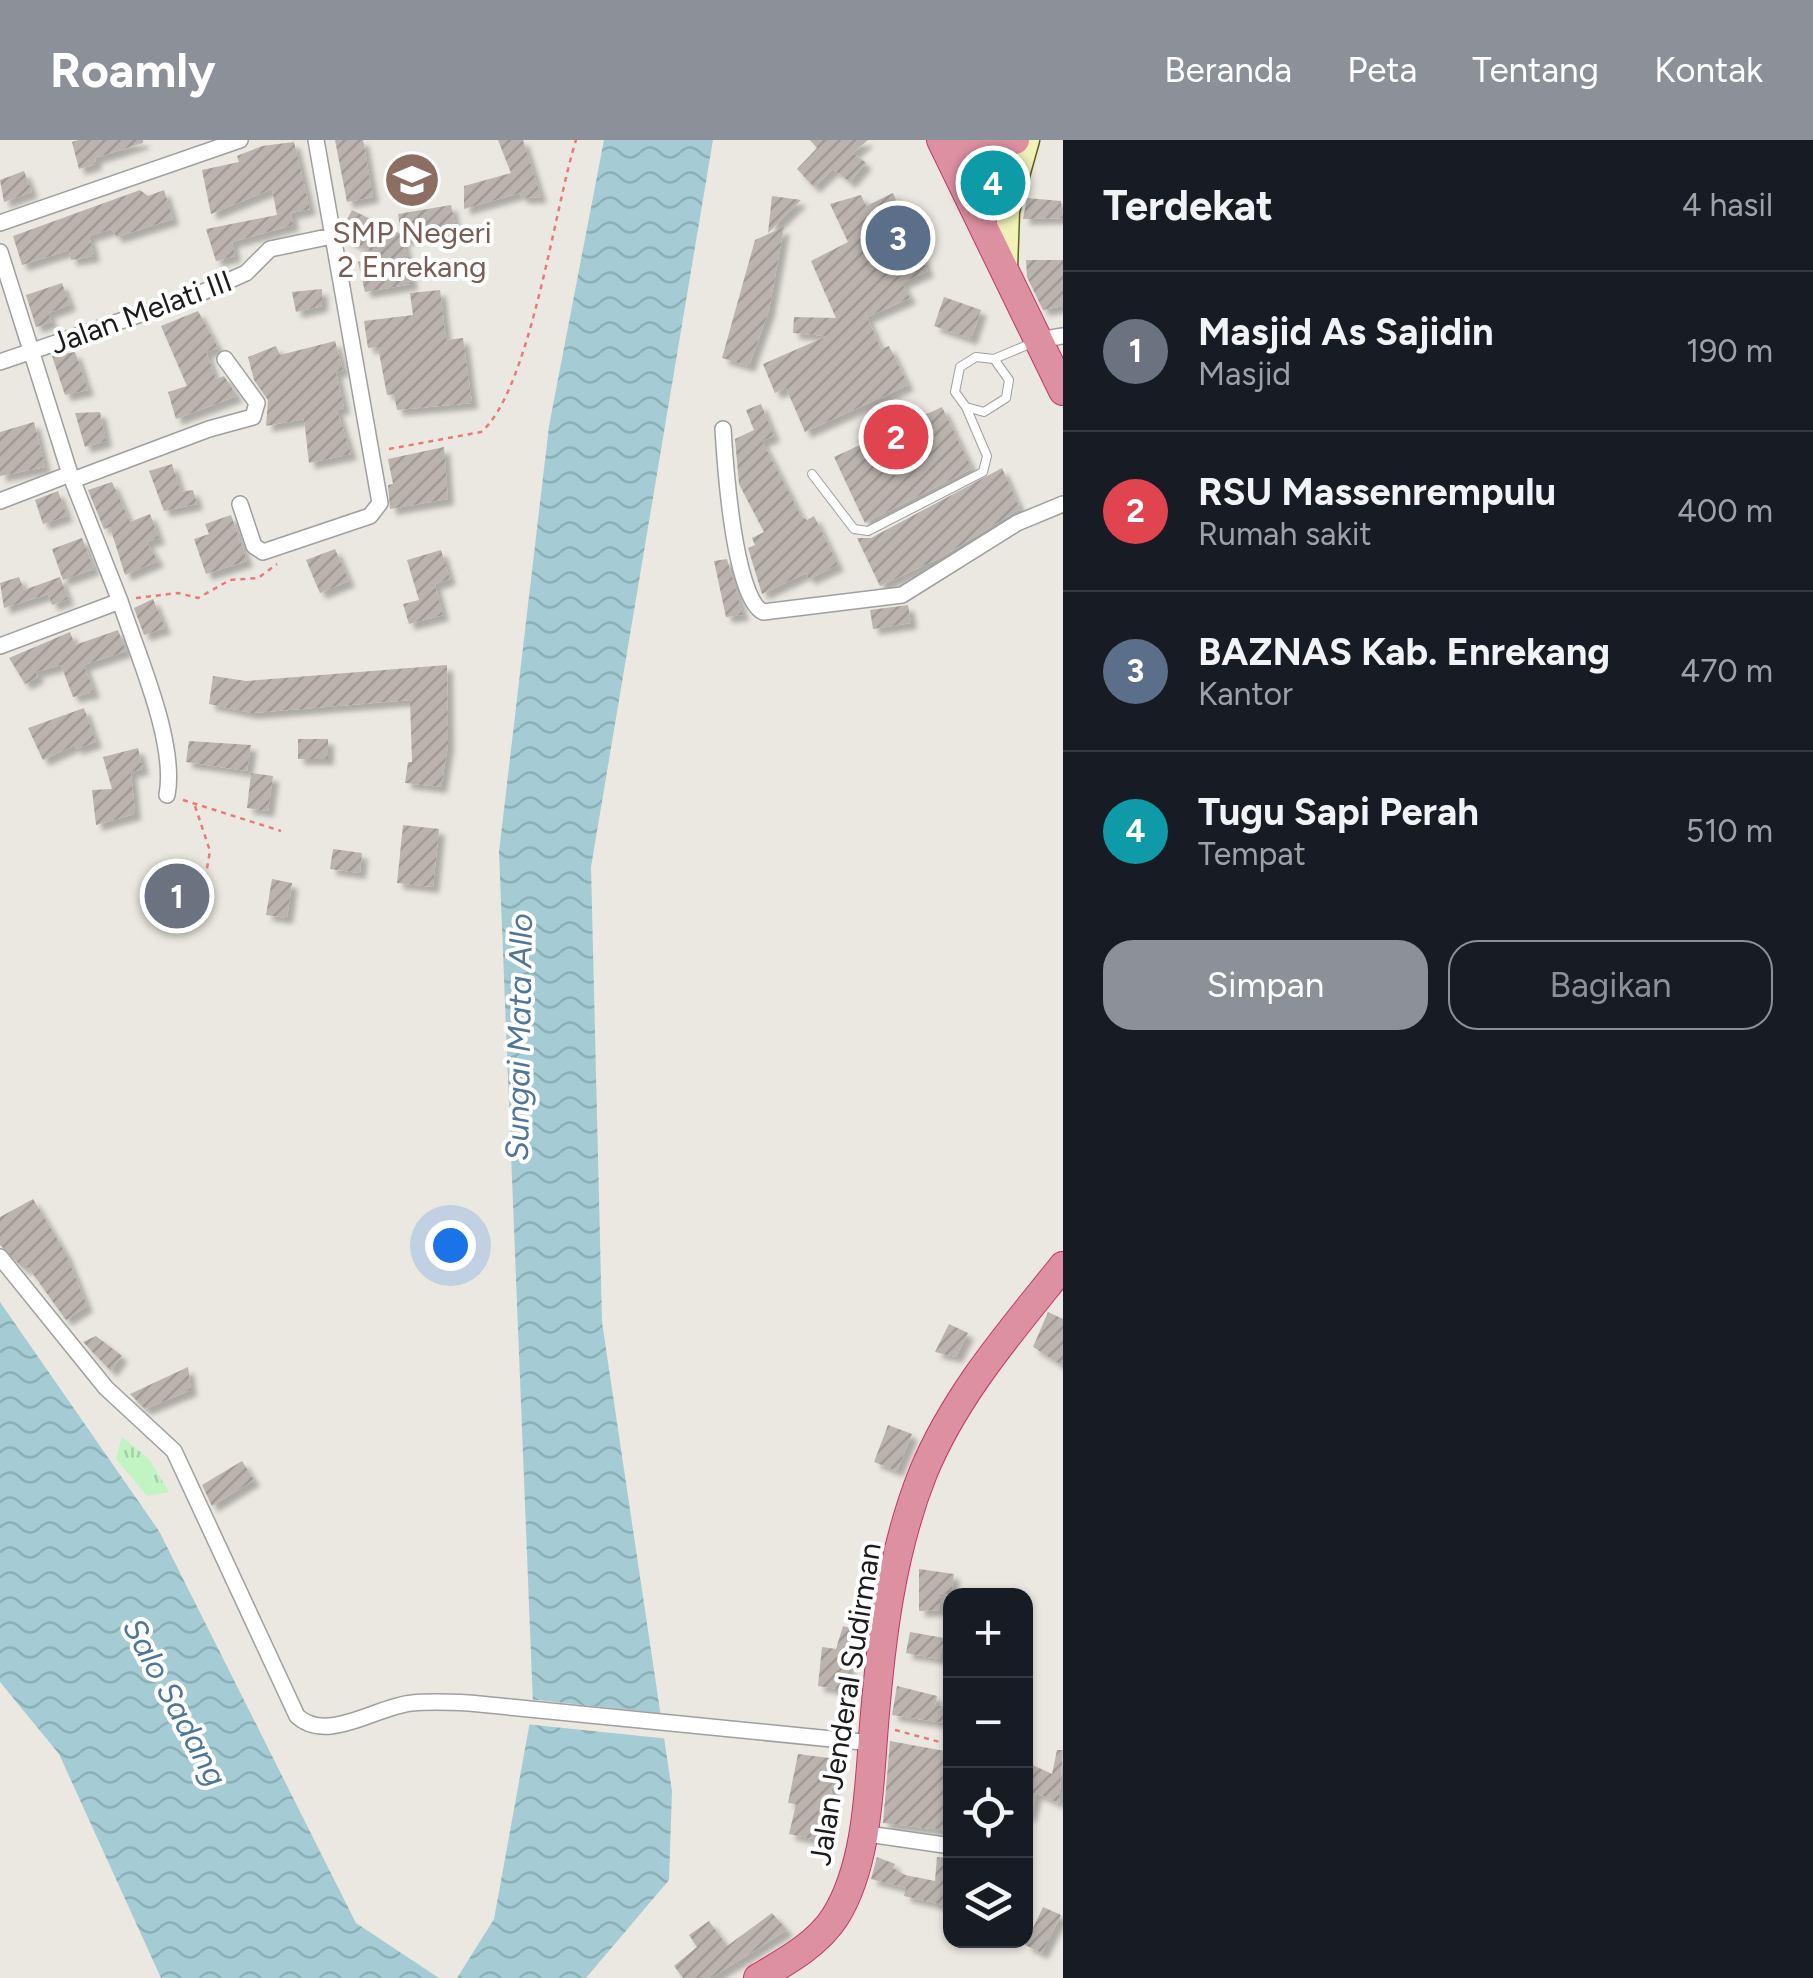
<!DOCTYPE html>
<html lang="id">
<meta charset="utf-8">
<style>
:root{--surface:#171b24;--page:#242831;--text:#f1f3f6;--muted:#9ea1a6;--line:#363941;--accent:#8c9099}
body{margin:0;font-family:Figtree,sans-serif;background:var(--page);color:var(--text)}
.controls{position:absolute;right:30px;bottom:30px;display:grid;overflow:hidden;border-radius:20px;box-shadow:0 2px 8px #0004}
.controls button{width:90px;height:90px;display:grid;place-items:center;padding:0;border:0;border-bottom:2px solid var(--line);background:var(--surface);color:var(--text);font:50px sans-serif}
.you{position:absolute;left:450px;top:1105px;width:35px;height:35px;margin:-25px;border:8px solid #fff;border-radius:50%;background:#1a73e8;box-shadow:0 0 0 15px #1a73e833}
.badge{display:grid;place-items:center;width:65px;height:65px;border-radius:50%;background:var(--accent);color:#fff;font-size:32px;font-weight:700}
.pin{position:absolute;translate:-50% -50%;border:5px solid #fff;box-shadow:0 2px 10px #0006}
.list{margin:0;padding:0;list-style:none}
h2{display:flex;justify-content:space-between;align-items:center;height:130px;margin:0;padding:0 40px;font-size:42px}
h2 small{font-size:32px;font-weight:400;color:var(--muted)}
.list li{display:grid;grid-template-columns:65px 1fr auto;gap:30px;align-items:center;box-sizing:border-box;height:160px;padding:0 40px;border-top:2px solid var(--line)}
.list b{display:block;font-size:38px;white-space:nowrap}
.list p{margin:0;font-size:32px;white-space:nowrap;color:var(--muted)}
.list em{font-size:32px;font-style:normal;color:var(--muted)}
.actions{display:flex;gap:20px;padding:30px 40px}
.actions a{flex:1;padding:22px 0;border:2px solid var(--accent);border-radius:30px;text-align:center;font-size:35px;color:var(--accent)}
.actions .main{background:var(--accent);color:#fff}
.icon{flex:none;width:55px;height:55px;fill:none;stroke:currentColor;stroke-width:2;stroke-linecap:round;stroke-linejoin:round}
.map{position:relative;flex:none;width:1063px;height:1838px;overflow:hidden}
header{display:flex;align-items:center;gap:60px;box-sizing:border-box;height:140px;padding:0 50px;background:var(--accent);color:#fff}
header strong{font-size:48px}
nav{display:flex;gap:55px;margin-inline-start:auto;font-size:35px}
main{display:flex}
aside{flex:1;background:var(--surface)}
.map>svg:first-child{display:block}
.park{fill:url(#park-tufts)}
.water{fill:url(#water-waves)}
.pier{fill:#ebe8e1}
.building{fill:url(#building-hatch);filter:url(#shadow)}
.lines{fill:none;stroke-linecap:round;stroke-linejoin:round}
.lane-casing{stroke:#9f9f9f;stroke-width:10}
.street-casing{stroke:#9f9f9f;stroke-width:18}
.secondary-casing{stroke:#5e640f;stroke-width:25}
.highway-casing{stroke:#c3356a;stroke-width:30}
.path{stroke:#ea7b73;stroke-width:2.5;stroke-dasharray:5 5;stroke-linecap:butt}
.lane{stroke:#fff;stroke-width:8}
.street{stroke:#fff;stroke-width:15}
.secondary{stroke:#f1f2b9;stroke-width:22}
.highway{stroke:#dc90a0;stroke-width:28}
.labels{text-anchor:middle;dominant-baseline:central;stroke-width:8;stroke-linejoin:round;paint-order:stroke}
.education-label{font-size:30px;fill:#785e54;stroke:#fff}
.street-label{font-size:30px;fill:#1b1b1b;stroke:#fff}
.water-label{font-size:32px;font-style:italic;fill:#4f7698;stroke:#fff}
</style>
<header>
<strong>Roamly</strong>
<nav><a>Beranda</a><a>Peta</a><a>Tentang</a><a>Kontak</a></nav>
</header>
<main>
<div class="map">
<svg width="1063" height="1838" viewBox="0 0 1063 1838">
<defs>
<pattern id="park-tufts" width="24" height="20" patternUnits="userSpaceOnUse" patternTransform="scale(2.5)"><rect width="24" height="20" fill="#c1f3c3"/><path d="M3 7l-1-3M5 7V3M7 7l1-3M15 17l-1-3M17 17v-4M19 17l1-3" fill="none" stroke="#a5d0a7"/></pattern>
<pattern id="water-waves" width="16" height="10" patternUnits="userSpaceOnUse" patternTransform="scale(2.5)"><rect width="16" height="10" fill="#a5ccd5"/><path d="M0 5q4-4 8 0t8 0" fill="none" stroke="#8dafb6"/></pattern>
<pattern id="building-hatch" width="6" height="6" patternUnits="userSpaceOnUse" patternTransform="scale(2.5)"><rect width="6" height="6" fill="#bbb3ae"/><path d="M-1 1l2-2M0 6l6-6M5 7l2-2" fill="none" stroke="#a09995"/></pattern>
<filter id="shadow"><feDropShadow dx="6" dy="6" stdDeviation="2.5" flood-color="#0004"/></filter>
</defs>
<rect width="100%" height="100%" fill="#ebe8e1"/>
<!-- park -->
<path class="park" d="M 1015,13 L 1002,59 L 985,65 L 961,19 Z
M 122,1297 L 149,1319 L 169,1352 L 147,1356 L 116,1319 Z"/>
<!-- water -->
<path class="water" d="M 604,0 L 713,0 L 591,727 L 602,1182 L 672,1651 L 669,1740 L 586,1838 L 457,1838 L 494,1779 L 533,1565 L 499,712 L 549,286 Z
M 0,1162 L 159,1391 L 356,1783 L 439,1838 L 161,1838 L 59,1614 L 0,1542 Z"/>
<!-- pier -->
<path class="pier" d="M 528,1559 L 666,1574 L 670,1599 L 525,1584 Z"/>
<!-- building -->
<path class="building" d="M 79,0 L 143,0 L 143,3 L 95,18 L 96,24 L 79,29 L 72,2 Z
M 335,0 L 363,0 L 373,57 L 347,62 Z
M 498,0 L 523,0 L 541,57 L 522,58 L 520,53 L 464,69 L 464,46 L 511,33 Z
M 810,0 L 868,0 L 853,13 L 866,23 L 850,42 L 833,29 L 814,47 L 797,29 L 817,8 Z
M 294,2 L 310,69 L 291,73 L 293,85 L 232,102 L 235,116 L 216,121 L 206,89 L 277,75 L 272,49 L 211,74 L 202,30 L 239,22 L 237,16 L 262,6 Z
M 24,31 L 32,52 L 4,62 L 0,40 Z
M 140,50 L 148,56 L 164,50 L 173,79 L 117,97 L 111,89 L 89,96 L 94,116 L 71,120 L 69,110 L 22,125 L 13,96 Z
M 893,53 L 928,131 L 902,143 L 910,158 L 867,177 L 881,209 L 889,206 L 908,245 L 805,292 L 786,248 L 775,253 L 763,224 L 827,196 L 793,193 L 794,177 L 836,178 L 811,121 L 848,102 L 830,64 L 861,55 L 866,66 Z
M 772,56 L 801,60 L 768,93 Z
M 1027,58 L 1061,61 L 1063,78 L 1023,79 Z
M 451,65 L 456,89 L 403,99 L 412,144 L 365,152 L 358,122 L 380,116 L 346,99 L 350,91 L 343,87 L 352,70 L 401,94 L 398,74 Z
M 784,87 L 769,170 L 749,226 L 722,218 L 755,100 Z
M 1026,120 L 1063,120 L 1063,166 L 1043,170 L 1027,137 Z
M 62,143 L 70,165 L 48,173 L 52,182 L 36,187 L 26,155 Z
M 322,149 L 322,166 L 296,172 L 292,152 Z
M 440,150 L 446,200 L 463,198 L 472,263 L 397,270 L 394,254 L 387,255 L 378,207 L 368,208 L 364,181 L 413,175 L 410,153 Z
M 944,157 L 981,170 L 971,199 L 934,186 Z
M 198,171 L 218,208 L 206,212 L 216,239 L 224,236 L 237,256 L 176,279 L 168,252 L 187,246 L 161,186 Z
M 335,201 L 343,230 L 336,232 L 344,268 L 337,270 L 351,314 L 309,323 L 304,279 L 266,286 L 268,260 L 254,240 L 248,217 L 276,206 L 280,215 Z
M 75,212 L 88,250 L 65,255 L 52,216 Z
M 761,264 L 774,296 L 762,301 L 801,376 L 807,380 L 814,376 L 838,425 L 809,439 L 806,433 L 762,454 L 748,408 L 755,405 L 752,398 L 764,392 L 739,344 L 735,299 L 754,290 L 746,270 Z
M 942,267 L 972,329 L 865,383 L 834,317 Z
M 100,272 L 106,301 L 85,307 L 75,273 Z
M 34,282 L 45,327 L 0,336 L 0,292 Z
M 444,307 L 448,359 L 390,369 L 388,345 L 393,344 L 388,319 Z
M 172,324 L 181,352 L 193,350 L 197,364 L 164,371 L 149,331 Z
M 1002,328 L 1020,369 L 940,418 L 880,446 L 857,398 L 871,398 Z
M 112,342 L 130,382 L 150,374 L 159,398 L 147,402 L 158,421 L 125,435 L 110,387 L 104,389 L 88,350 Z
M 58,351 L 67,376 L 43,384 L 35,360 Z
M 231,375 L 247,421 L 206,434 L 194,399 L 209,394 L 205,384 Z
M 82,398 L 94,429 L 63,440 L 52,409 Z
M 335,409 L 349,441 L 320,453 L 306,420 Z
M 441,410 L 450,439 L 435,444 L 443,475 L 409,484 L 403,464 L 419,460 L 407,420 Z
M 727,419 L 743,475 L 726,477 L 714,421 Z
M 19,437 L 24,450 L 60,437 L 68,459 L 52,465 L 48,454 L 4,468 L 0,443 Z
M 153,459 L 165,488 L 144,495 L 134,468 Z
M 908,465 L 911,483 L 873,489 L 870,470 Z
M 118,490 L 126,511 L 84,525 L 94,552 L 73,557 L 61,525 L 36,532 L 38,537 L 25,544 L 9,518 L 70,492 L 75,505 Z
M 447,525 L 448,605 L 441,647 L 405,643 L 408,622 L 412,622 L 410,560 L 252,573 L 209,564 L 213,536 L 246,541 Z
M 84,568 L 96,602 L 76,609 L 75,605 L 43,620 L 28,588 Z
M 298,599 L 328,599 L 328,619 L 298,619 Z
M 189,601 L 251,605 L 247,631 L 186,622 Z
M 138,608 L 143,629 L 131,632 L 135,674 L 96,685 L 92,650 L 112,649 L 103,617 Z
M 251,633 L 273,636 L 268,671 L 247,668 Z
M 403,685 L 439,689 L 433,747 L 397,743 Z
M 333,709 L 362,713 L 360,733 L 330,729 Z
M 166,734 L 200,745 L 188,779 L 154,767 Z
M 272,739 L 292,743 L 287,778 L 266,775 Z
M 33,1059 L 65,1112 L 87,1166 L 66,1180 L 28,1127 L 24,1129 L 0,1105 L 0,1077 Z
M 1048,1172 L 1063,1179 L 1063,1226 L 1033,1207 Z
M 949,1184 L 968,1193 L 956,1217 L 935,1212 Z
M 96,1196 L 122,1216 L 111,1231 L 83,1202 Z
M 188,1227 L 191,1250 L 145,1269 L 130,1254 Z
M 888,1285 L 912,1294 L 897,1331 L 874,1322 Z
M 242,1321 L 254,1340 L 212,1366 L 202,1345 Z
M 919,1429 L 954,1434 L 951,1455 L 940,1453 L 940,1470 L 919,1471 Z
M 843,1486 L 862,1491 L 857,1509 L 852,1508 L 845,1550 L 818,1546 L 822,1507 L 836,1509 Z
M 910,1492 L 944,1498 L 940,1519 L 906,1513 Z
M 897,1546 L 937,1556 L 935,1565 L 950,1568 L 950,1584 L 892,1575 Z
M 890,1601 L 950,1612 L 950,1691 L 883,1683 Z
M 1057,1610 L 1063,1610 L 1059,1663 L 1036,1653 L 1030,1676 L 1026,1676 L 1026,1622 L 1052,1634 Z
M 798,1614 L 837,1619 L 823,1701 L 789,1694 L 796,1664 L 788,1663 Z
M 877,1717 L 895,1724 L 893,1728 L 905,1735 L 935,1741 L 937,1717 L 950,1718 L 943,1765 L 904,1756 L 906,1748 L 871,1739 Z
M 1043,1767 L 1061,1775 L 1042,1813 L 1025,1805 Z
M 772,1773 L 787,1790 L 711,1838 L 683,1838 L 674,1826 L 697,1807 L 689,1795 L 709,1781 L 727,1806 Z"/>
<g class="lines">
<!-- lane casing -->
<g class="lane-casing">
<path id="lane" d="M 994,219 L 1009,240 L 1006,258 L 984,272 L 966,267 L 955,252 L 960,227 L 976,217 L 994,219 L 1032,203
M 812,334 L 854,389 L 868,391 L 983,332 L 987,316 L 966,267"/>
</g>
<!-- street casing -->
<g class="street-casing">
<path id="street" d="M 0,83 L 240,0
M 0,112 L 70,334 L 120,461 L 0,506
M 1039,200 L 1063,196
M 0,222 L 194,156 L 246,133 L 270,109 L 332,96
M 723,289 C 725,322 734,458 763,472 L 902,455 L 1017,383 L 1063,364
M 73,340 L 209,289 L 253,277 L 257,263 L 225,219
M 0,361 L 70,334
M 240,364 L 254,406 L 263,412 L 370,376 L 380,363 L 316,0
M 120,461 C 137,514 177,602 167,655
M 0,1117 L 106,1248 L 174,1311 L 297,1576 C 327,1604 377,1566 412,1563 C 430,1561 450,1562 469,1563 L 872,1603
M 861,1693 L 951,1706"/>
</g>
<!-- secondary casing -->
<g class="secondary-casing">
<path id="secondary" d="M 1006,128 L 1008,71 L 1028,0"/>
</g>
<!-- highway casing -->
<g class="highway-casing">
<path id="highway" d="M 941,0 L 1063,251
M 944,4 L 1015,0
M 758,1838 C 785,1822 817,1805 835,1777 C 868,1725 869,1646 874,1585 C 881,1500 891,1413 923,1333 C 955,1255 1011,1191 1063,1126"/>
</g>
<!-- path -->
<path class="path" d="M 389,309 L 481,292 C 530,251 555,66 576,0
M 136,458 L 178,453 L 198,458 L 230,440 L 258,438 L 277,424
M 183,660 L 281,691
M 195,666 L 210,711 L 205,740
M 895,1590 L 951,1605"/>
<!-- lane -->
<use href="#lane" class="lane"/>
<!-- street -->
<use href="#street" class="street"/>
<!-- secondary -->
<use href="#secondary" class="secondary"/>
<!-- highway -->
<use href="#highway" class="highway"/>
</g>
<!-- icons -->
<defs>
<g id="school-disc" transform="scale(2.875)"><circle r="9.5" fill="#8d6e63" stroke="#fff"/><path d="M0-5L7-2L0 1L-7-2ZM-4 1L0 2.5L4 1V4Q0 6-4 4Z" fill="#fff"/></g>
</defs>
<g fill-rule="evenodd">
<use href="#school-disc" x="412" y="40"/>
</g>
<g class="labels">
<!-- education labels -->
<g class="education-label">
<text x="412" y="92">SMP Negeri<tspan x="412" dy="34">2 Enrekang</tspan></text>
</g>
<!-- street labels -->
<g class="street-label">
<text transform="translate(141 172) rotate(-20)">Jalan Melati III</text>
<text transform="translate(845 1564) rotate(-81)">Jalan Jenderal Sudirman</text>
</g>
<!-- water labels -->
<g class="water-label">
<text transform="translate(519 897) rotate(-89)">Sungai Mata Allo</text>
<text transform="translate(175 1562) rotate(62)">Salo Sadang</text>
</g>
</g>
</svg>
<div class="controls">
<button>+</button>
<button>−</button>
<button><svg class="icon" aria-label="locate" viewBox="0 0 24 24"><circle cx="12" cy="12" r="6"/><path d="M12 2v4M12 18v4M2 12h4M18 12h4"/></svg></button>
<button><svg class="icon" aria-label="layers" viewBox="0 0 24 24"><path d="M12 4l9 5-9 5-9-5zM3 14l9 5 9-5"/></svg></button>
</div>
<div class="you"></div>
<div class="pin badge" style="left:177px;top:756px;background:#6b7280">1</div>
<div class="pin badge" style="left:896px;top:297px;background:#e0444e">2</div>
<div class="pin badge" style="left:898px;top:98px;background:#5c6f8a">3</div>
<div class="pin badge" style="left:993px;top:43px;background:#0f9aa8">4</div>
</div>
<aside>
<h2>Terdekat<small>4 hasil</small></h2>
<ul class="list">
<li><span class="badge" style="background:#6b7280">1</span><div><b>Masjid As Sajidin</b><p>Masjid</p></div><em>190 m</em></li>
<li><span class="badge" style="background:#e0444e">2</span><div><b>RSU Massenrempulu</b><p>Rumah sakit</p></div><em>400 m</em></li>
<li><span class="badge" style="background:#5c6f8a">3</span><div><b>BAZNAS Kab. Enrekang</b><p>Kantor</p></div><em>470 m</em></li>
<li><span class="badge" style="background:#0f9aa8">4</span><div><b>Tugu Sapi Perah</b><p>Tempat</p></div><em>510 m</em></li>
</ul>
<div class="actions"><a class="main">Simpan</a><a>Bagikan</a></div>
</aside>
</main>
